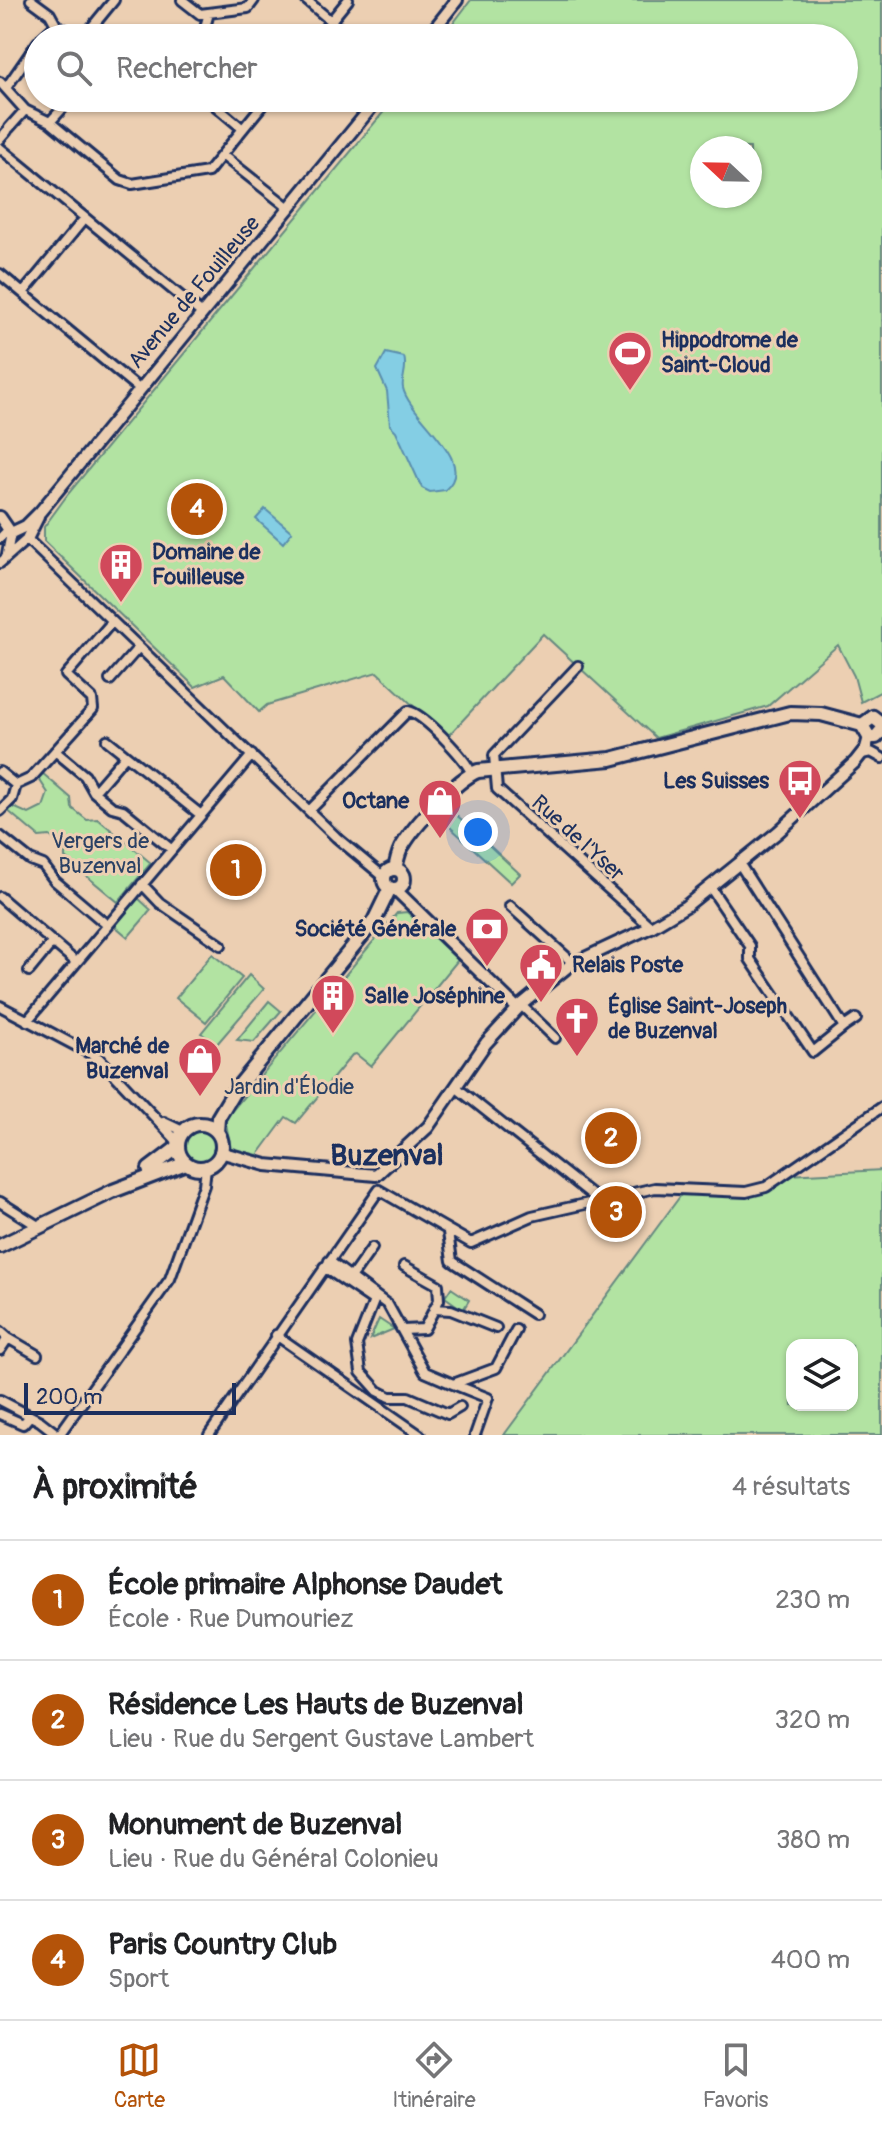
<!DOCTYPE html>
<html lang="fr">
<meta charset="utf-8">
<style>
:root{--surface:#fff;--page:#f6f6f6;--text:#202124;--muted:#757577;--line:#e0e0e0;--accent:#b45309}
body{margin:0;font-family:Pangolin,sans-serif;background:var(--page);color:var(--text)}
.controls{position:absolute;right:24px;bottom:24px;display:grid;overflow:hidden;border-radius:16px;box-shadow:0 2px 6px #0004}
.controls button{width:72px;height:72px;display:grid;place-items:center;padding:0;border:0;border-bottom:2px solid var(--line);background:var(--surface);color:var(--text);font:40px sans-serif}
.compass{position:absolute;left:690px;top:136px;width:72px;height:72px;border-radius:50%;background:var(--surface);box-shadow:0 2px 6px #0004;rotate:292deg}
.scale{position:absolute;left:24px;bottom:20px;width:212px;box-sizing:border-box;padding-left:8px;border:4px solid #1b2f5e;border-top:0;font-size:22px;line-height:28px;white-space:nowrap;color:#1b2f5e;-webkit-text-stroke:6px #eccfb2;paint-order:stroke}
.you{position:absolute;left:478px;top:832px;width:28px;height:28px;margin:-20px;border:6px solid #fff;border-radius:50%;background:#1a73e8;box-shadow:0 0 0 12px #1a73e833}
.badge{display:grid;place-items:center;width:52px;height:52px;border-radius:50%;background:var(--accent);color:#fff;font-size:26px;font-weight:700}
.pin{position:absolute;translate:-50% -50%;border:4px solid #fff;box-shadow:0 2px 8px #0006}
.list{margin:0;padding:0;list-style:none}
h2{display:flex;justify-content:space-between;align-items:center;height:104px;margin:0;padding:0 32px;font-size:34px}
h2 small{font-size:26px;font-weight:400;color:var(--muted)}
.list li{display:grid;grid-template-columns:52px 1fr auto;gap:24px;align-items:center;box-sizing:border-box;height:120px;padding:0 32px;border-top:2px solid var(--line)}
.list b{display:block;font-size:30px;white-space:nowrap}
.list p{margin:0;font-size:26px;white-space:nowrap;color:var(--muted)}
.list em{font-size:26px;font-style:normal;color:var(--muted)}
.icon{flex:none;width:44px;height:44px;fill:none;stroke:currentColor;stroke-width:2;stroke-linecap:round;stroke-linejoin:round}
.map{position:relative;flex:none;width:882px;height:1435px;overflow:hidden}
.search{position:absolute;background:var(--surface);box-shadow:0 2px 6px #0004;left:24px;right:24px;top:24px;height:88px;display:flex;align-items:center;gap:20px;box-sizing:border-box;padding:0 28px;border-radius:44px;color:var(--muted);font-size:30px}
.sheet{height:584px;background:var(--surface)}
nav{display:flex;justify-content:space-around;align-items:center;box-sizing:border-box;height:112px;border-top:2px solid var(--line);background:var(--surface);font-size:22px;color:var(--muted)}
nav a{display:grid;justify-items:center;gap:4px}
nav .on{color:var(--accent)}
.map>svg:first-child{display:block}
.green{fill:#b2e3a2;stroke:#668980;stroke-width:2;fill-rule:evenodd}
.water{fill:#84cee4;stroke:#5a8eae;stroke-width:2}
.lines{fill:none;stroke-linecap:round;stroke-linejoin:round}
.minor-casing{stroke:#1b2f5e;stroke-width:14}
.tertiary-casing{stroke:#1b2f5e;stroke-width:16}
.secondary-casing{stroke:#1b2f5e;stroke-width:18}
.minor{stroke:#eccfb2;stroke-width:8}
.tertiary{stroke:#eccfb2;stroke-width:10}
.secondary{stroke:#eccfb2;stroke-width:12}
.labels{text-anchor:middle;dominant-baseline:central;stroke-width:6;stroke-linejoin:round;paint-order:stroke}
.street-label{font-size:22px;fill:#1b2f5e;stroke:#eccfb2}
.poi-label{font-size:22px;font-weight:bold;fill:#1b2f5e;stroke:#eccfb2;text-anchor:start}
.park-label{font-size:22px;fill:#2a4165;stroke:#eccfb2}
.district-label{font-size:30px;font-weight:bold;fill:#1b2f5e;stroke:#eccfb2}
</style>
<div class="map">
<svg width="882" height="1435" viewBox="0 0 882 1435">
<rect width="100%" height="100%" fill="#eccfb2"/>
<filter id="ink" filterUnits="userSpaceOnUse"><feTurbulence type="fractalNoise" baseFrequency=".0125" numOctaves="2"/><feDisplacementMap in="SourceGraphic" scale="16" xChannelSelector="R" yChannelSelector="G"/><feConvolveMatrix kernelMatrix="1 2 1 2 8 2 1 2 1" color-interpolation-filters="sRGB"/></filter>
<g filter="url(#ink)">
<!-- green -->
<path class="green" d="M 471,0 L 882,0 L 882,691 L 861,702 L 854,676 L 838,645 L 768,706 L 656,738 L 543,634 L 447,737 L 377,672 L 267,705 L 259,712 L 224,675 L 195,687 L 44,541 L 44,527 L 68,494 L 395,98 L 844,98 L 844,38 L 442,38 ZM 702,148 L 750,148 L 750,196 L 702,196 Z
M 41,772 L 71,798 L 72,808 L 87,820 L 98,819 L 151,863 L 118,902 L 65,858 L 65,849 L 50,836 L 39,837 L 7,810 L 11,806 L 29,814 L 43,807 L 48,793 L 37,776 Z
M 448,807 L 520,874 L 511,883 L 439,817 Z
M 138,898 L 151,910 L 128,937 L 115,926 Z
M 407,912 L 458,960 L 371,1066 L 356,1054 L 352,1055 L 296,1123 L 286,1117 L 258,1155 L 231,1149 L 225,1119 L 397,913 Z
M 212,954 L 242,978 L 206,1022 L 176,998 Z
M 249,975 L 264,989 L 216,1045 L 201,1033 Z
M 269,1001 L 281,1011 L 254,1042 L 237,1040 Z
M182 1145a18 18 0 1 1 36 0a18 18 0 1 1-36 0Z
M 882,1170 L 882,1435 L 504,1435 L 684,1191 L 746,1197 L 764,1192 L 788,1175 ZM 792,1345 L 852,1345 L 852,1405 L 792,1405 Z
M 451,1288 L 469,1300 L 463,1310 L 445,1297 Z
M 379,1319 L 394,1329 L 370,1339 Z"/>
<!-- water -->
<path class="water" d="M 386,353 L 404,357 C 408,368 401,379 403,388 C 409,417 480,461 445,490 L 430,492 L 422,488 L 396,431 L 390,425 L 387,391 L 377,369 Z
M 265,509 L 292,532 L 283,543 L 256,519 Z"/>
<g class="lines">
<!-- minor casing -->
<g class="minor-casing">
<path id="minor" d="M 31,0 L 50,14 L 56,25
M 182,0 L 200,14 L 248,8 L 254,0
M 306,0 L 351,38
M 56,25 L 81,38
M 42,38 L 56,25
M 83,38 L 114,0
M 202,38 L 209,13
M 317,38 L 348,0
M 0,82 L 25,110 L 50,122 L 120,180 L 132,184 L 208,172 L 268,98
M 6,88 L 38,42
M 206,98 L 243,129
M 50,122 L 72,98
M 9,128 L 25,110
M 0,139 L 7,131
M 0,148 L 201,313
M 222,155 L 289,208
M 0,274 L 139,389
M 23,293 L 85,218
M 0,538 L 6,532 L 11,533 L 7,554
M 0,563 L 27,539 L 336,837 L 384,877
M 578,666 L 494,755 L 497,789 L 651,927
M 110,680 L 139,647
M 107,740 L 201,815
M 55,751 L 85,776 L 94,792 L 112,807 L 123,810 L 171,849
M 862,754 L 871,752 L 882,758
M 0,772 L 16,785
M 16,785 L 31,778 L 93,709 L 92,699 L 66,675 L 112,622
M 94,792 L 126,755
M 0,811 L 12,799 L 16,785
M 309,811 L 408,711 C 424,714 465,758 472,774
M 0,836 L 30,860 L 43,865 L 55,881 L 107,925
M 142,884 L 160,903 L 221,945
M 710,887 L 750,946 L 750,959 L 813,1052 L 844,1027 L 739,863
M 0,897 L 76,962
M 510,906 L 573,963
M 29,971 L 52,943
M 521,1005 L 555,1038
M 0,1006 L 99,1058 L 178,1142
M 27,1021 L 252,755
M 844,1027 L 856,1019
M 457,1088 L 601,1202
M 164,1122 L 183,1131
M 379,1190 L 471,1243 L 532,1216 L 655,1188 L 746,1192 L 766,1187 L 882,1107
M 0,1202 L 38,1226
M 448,1232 L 452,1261 L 534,1314
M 329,1261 L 388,1305 L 425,1372 L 453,1384 L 496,1368 L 516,1330
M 324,1267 L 374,1301 L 357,1344 L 361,1372 L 378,1391 L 390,1397 L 408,1397 L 448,1414 L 460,1407
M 350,1279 L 372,1248
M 434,1309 L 451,1310 L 496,1328
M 403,1330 L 424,1329 L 439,1300 L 438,1285 L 404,1266
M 0,1331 L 8,1338 L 0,1350
M 276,1335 L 420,1435
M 8,1338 L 37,1355
M 453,1384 L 488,1398 L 475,1435
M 0,1400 L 40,1421 L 58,1435
M 0,1414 L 23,1424 L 29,1417
M 59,1435 L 170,1279 L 204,1185 L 206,1167
M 209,1435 L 379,1190"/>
</g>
<!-- tertiary casing -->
<g class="tertiary-casing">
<path id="tertiary" d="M 427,38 L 457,0
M 0,517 L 11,533
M 11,533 L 26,526 L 40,512 L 379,98
M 27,539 L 38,517
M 395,889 L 517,1008
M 220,1152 L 266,1165 L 376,1175 L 428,1127 L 486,1043 L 521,1005 L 570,965 L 651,927 L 686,906 L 778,832 L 855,762 L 866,748 L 869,737"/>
</g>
<!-- secondary casing -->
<g class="secondary-casing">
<path id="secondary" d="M 862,725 L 869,737 L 876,737 L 882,730
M 862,725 L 873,717 L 882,724
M 395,869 C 397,861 398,852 403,845 C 415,825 457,779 478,771 L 611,759 L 790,713 L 821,714 L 862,725
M384 879a10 10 0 1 1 20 0a10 10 0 1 1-20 0Z
M178 1146a22 22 0 1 1 44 0a22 22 0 1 1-44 0Z
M 217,1132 L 218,1118 L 233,1093 L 374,921 L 390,888
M 149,1169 L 178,1147
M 0,1246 L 113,1191 L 186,1163"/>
</g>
<!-- minor -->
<use href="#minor" class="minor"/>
<!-- tertiary -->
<use href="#tertiary" class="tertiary"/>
<!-- secondary -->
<use href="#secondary" class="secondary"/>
</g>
</g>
<!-- icons -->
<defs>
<g id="stadium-pin" transform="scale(2.3)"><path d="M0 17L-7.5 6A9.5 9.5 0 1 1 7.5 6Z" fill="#d1495b" stroke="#eccfb2"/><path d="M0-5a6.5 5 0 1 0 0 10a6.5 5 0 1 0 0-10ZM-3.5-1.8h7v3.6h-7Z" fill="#fff"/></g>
<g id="building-pin" transform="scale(2.3)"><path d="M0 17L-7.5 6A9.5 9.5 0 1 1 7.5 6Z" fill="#d1495b" stroke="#eccfb2"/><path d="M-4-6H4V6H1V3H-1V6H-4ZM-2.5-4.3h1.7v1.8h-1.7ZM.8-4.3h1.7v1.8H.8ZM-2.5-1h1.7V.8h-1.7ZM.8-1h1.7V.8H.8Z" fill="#fff"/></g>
<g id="bus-pin" transform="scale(2.3)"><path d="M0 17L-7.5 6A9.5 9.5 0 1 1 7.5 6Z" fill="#d1495b" stroke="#eccfb2"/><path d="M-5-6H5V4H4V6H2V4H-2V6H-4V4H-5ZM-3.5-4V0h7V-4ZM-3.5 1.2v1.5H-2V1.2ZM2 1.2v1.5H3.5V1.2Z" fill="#fff"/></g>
<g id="shop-pin" transform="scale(2.3)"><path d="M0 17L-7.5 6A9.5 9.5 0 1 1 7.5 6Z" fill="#d1495b" stroke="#eccfb2"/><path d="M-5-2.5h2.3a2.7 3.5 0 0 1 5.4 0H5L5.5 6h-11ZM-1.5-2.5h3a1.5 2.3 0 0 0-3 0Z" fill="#fff"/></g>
<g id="bank-pin" transform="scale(2.3)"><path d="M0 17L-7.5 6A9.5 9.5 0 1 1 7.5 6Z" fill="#d1495b" stroke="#eccfb2"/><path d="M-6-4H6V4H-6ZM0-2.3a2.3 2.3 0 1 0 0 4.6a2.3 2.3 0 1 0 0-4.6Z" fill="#fff"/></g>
<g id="civic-pin" transform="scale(2.3)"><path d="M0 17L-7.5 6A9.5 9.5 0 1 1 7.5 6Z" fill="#d1495b" stroke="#eccfb2"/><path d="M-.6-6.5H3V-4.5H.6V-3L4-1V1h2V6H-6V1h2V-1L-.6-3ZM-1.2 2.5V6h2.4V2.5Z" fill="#fff"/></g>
<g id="church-pin" transform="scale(2.3)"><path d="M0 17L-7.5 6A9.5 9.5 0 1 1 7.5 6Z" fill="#d1495b" stroke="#eccfb2"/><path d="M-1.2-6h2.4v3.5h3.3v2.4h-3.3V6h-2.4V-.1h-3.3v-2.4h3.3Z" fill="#fff"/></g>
</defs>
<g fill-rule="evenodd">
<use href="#stadium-pin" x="630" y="353"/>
<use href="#building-pin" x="121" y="565"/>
<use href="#bus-pin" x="800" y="781"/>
<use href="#shop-pin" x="440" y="801"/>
<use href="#bank-pin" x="487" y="929"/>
<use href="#civic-pin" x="541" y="965"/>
<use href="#building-pin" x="333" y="996"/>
<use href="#church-pin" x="577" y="1019"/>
<use href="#shop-pin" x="200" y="1059"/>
</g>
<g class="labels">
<!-- street labels -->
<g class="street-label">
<text transform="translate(194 292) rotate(-50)">Avenue de Fouilleuse</text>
<text transform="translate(578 838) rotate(42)">Rue de l'Yser</text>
</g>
<!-- poi labels -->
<g class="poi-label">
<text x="661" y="340">Hippodrome de<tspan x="661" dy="25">Saint-Cloud</tspan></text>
<text x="152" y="552">Domaine de<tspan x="152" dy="25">Fouilleuse</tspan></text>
<text x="769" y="781" text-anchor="end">Les Suisses</text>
<text x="409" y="801" text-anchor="end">Octane</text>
<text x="456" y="929" text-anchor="end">Société Générale</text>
<text x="572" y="965">Relais Poste</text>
<text x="364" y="996">Salle Joséphine</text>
<text x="608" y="1006">Église Saint-Joseph<tspan x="608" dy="25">de Buzenval</tspan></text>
<text x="169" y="1046" text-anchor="end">Marché de<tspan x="169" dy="25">Buzenval</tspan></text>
</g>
<!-- park labels -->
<g class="park-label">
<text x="100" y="841">Vergers de<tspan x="100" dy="25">Buzenval</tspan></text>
<text x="289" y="1087">Jardin d'Élodie</text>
</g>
<!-- district labels -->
<g class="district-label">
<text x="387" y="1155">Buzenval</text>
</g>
</g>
</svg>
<div class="controls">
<button><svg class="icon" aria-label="layers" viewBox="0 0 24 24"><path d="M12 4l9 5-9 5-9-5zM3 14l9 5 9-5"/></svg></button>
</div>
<svg class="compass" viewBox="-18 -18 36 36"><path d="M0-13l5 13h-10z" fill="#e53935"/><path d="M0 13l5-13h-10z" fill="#757577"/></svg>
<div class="scale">200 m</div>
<div class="you"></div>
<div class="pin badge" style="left:236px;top:870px">1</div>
<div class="pin badge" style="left:611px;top:1138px">2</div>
<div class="pin badge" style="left:616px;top:1212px">3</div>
<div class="pin badge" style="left:197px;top:509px">4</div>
<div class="search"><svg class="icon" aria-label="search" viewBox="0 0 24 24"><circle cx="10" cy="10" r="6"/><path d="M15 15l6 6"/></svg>Rechercher</div>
</div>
<section class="sheet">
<h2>À proximité<small>4 résultats</small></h2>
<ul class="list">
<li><span class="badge">1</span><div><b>École primaire Alphonse Daudet</b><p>École · Rue Dumouriez</p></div><em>230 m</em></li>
<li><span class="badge">2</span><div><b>Résidence Les Hauts de Buzenval</b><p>Lieu · Rue du Sergent Gustave Lambert</p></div><em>320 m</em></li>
<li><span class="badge">3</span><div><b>Monument de Buzenval</b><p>Lieu · Rue du Général Colonieu</p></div><em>380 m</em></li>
<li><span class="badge">4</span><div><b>Paris Country Club</b><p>Sport</p></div><em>400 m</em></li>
</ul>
</section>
<nav>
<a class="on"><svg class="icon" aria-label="map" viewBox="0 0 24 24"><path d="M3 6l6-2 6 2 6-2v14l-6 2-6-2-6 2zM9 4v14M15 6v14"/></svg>Carte</a>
<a><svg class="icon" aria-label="directions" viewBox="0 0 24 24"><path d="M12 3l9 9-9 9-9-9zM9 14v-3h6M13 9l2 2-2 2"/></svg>Itinéraire</a>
<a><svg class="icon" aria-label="saved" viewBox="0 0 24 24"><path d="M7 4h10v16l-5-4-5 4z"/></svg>Favoris</a>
</nav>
